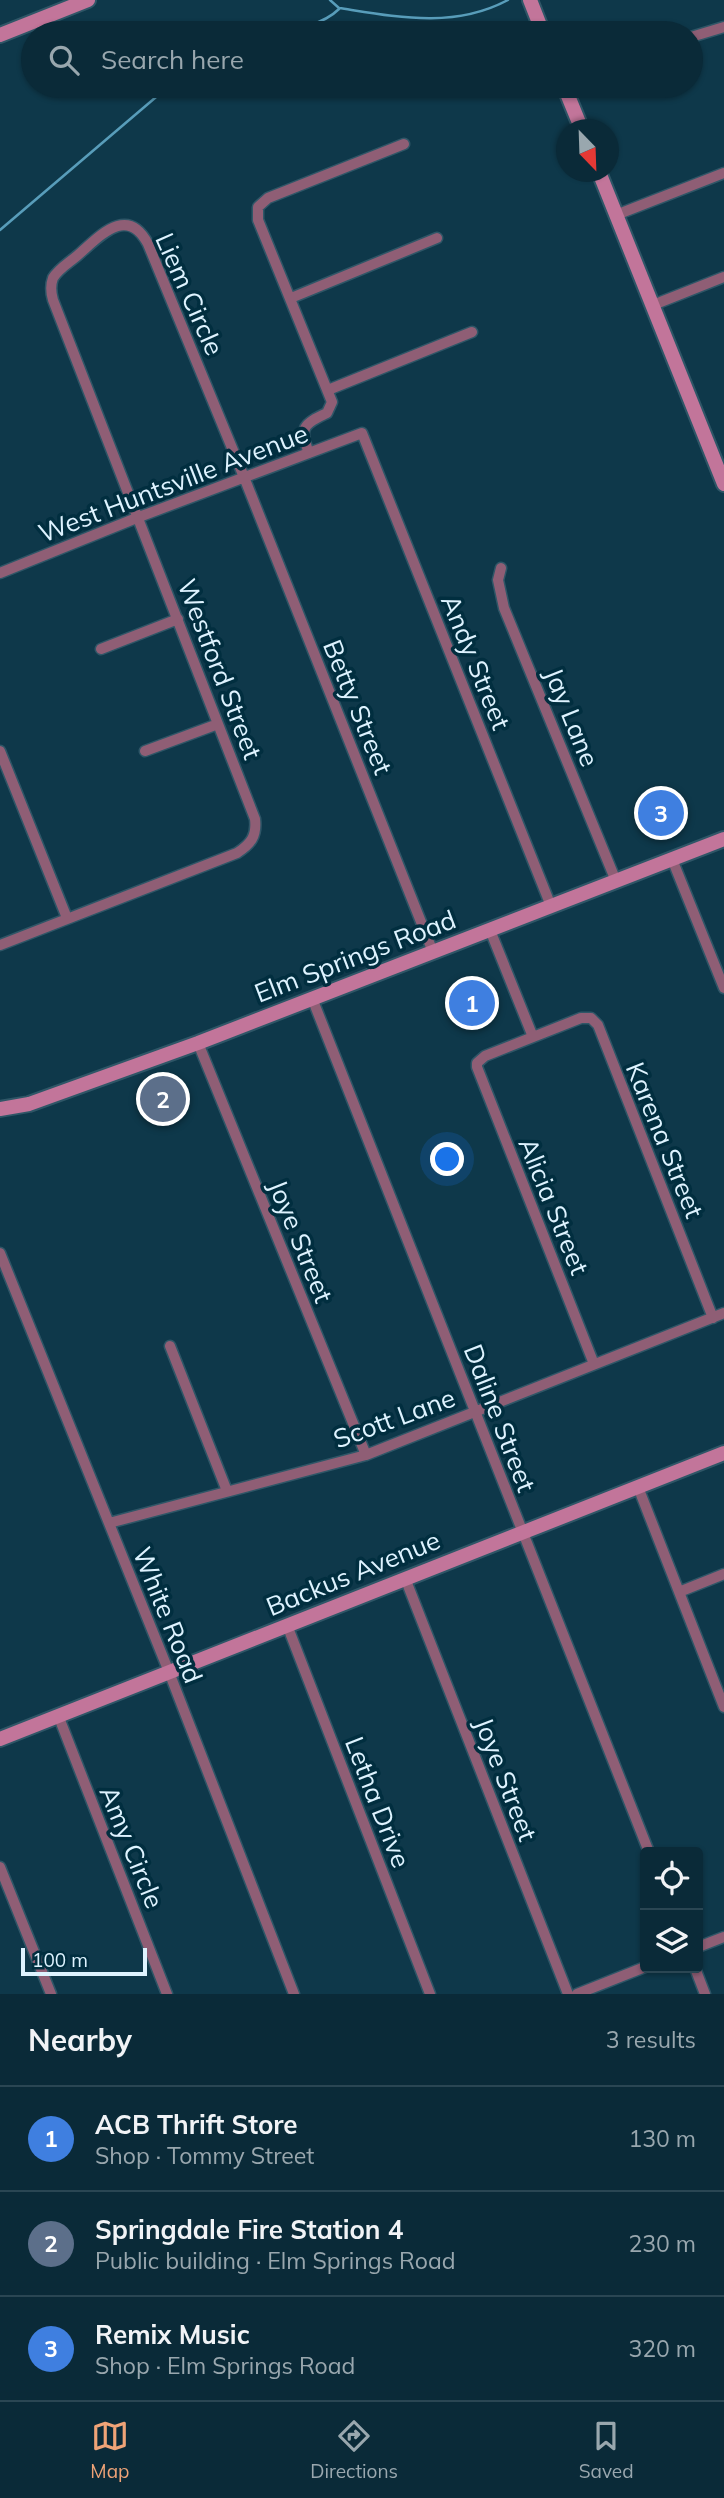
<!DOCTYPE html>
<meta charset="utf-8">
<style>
:root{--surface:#0a2a38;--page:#133240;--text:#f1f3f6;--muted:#99a7ae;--line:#2a4653;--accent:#efa377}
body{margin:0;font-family:Mulish,sans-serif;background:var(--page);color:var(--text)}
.controls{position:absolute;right:21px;bottom:21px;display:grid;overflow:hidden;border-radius:7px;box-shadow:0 2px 5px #0004}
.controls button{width:63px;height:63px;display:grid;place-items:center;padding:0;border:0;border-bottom:2px solid var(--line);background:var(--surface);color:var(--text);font:35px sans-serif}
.compass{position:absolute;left:556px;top:119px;width:63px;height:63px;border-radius:50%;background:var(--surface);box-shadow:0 2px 5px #0004;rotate:157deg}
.scale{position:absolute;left:21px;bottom:18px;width:126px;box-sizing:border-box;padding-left:7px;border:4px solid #def3ff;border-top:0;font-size:19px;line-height:24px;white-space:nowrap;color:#def3ff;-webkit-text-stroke:5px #012e3f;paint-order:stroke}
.you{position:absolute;left:448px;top:1160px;width:24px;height:24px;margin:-18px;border:5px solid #fff;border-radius:50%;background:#1a73e8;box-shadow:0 0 0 10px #1a73e833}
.badge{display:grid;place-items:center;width:46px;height:46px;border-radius:50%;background:var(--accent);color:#fff;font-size:23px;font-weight:700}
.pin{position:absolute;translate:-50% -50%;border:4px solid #fff;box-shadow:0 2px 7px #0006}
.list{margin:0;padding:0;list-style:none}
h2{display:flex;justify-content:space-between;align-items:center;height:91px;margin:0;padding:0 28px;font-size:30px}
h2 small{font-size:23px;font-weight:400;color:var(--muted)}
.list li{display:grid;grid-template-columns:46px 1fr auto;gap:21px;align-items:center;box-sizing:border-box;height:105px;padding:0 28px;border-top:2px solid var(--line)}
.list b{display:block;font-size:26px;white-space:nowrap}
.list p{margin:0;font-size:23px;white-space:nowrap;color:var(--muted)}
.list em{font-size:23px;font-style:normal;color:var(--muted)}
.icon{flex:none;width:38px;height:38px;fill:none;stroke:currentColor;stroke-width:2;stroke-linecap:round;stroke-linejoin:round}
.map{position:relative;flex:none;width:724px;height:1994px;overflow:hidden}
.search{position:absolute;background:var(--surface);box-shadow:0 2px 5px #0004;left:21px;right:21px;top:21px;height:77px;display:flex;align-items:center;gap:18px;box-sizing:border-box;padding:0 24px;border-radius:38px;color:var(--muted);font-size:26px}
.sheet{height:406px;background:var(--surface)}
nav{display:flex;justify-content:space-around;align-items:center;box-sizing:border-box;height:98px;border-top:2px solid var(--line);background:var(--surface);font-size:19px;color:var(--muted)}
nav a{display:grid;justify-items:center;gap:4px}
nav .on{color:var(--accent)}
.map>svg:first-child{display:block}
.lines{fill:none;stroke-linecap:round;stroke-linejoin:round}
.stream{stroke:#589dba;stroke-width:2.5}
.street-casing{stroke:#2f5667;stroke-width:13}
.secondary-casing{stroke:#2f5667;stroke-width:18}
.street{stroke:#8f5e75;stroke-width:10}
.secondary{stroke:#c2759a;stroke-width:14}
.labels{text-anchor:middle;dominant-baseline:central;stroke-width:7;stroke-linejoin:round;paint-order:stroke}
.street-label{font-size:26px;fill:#def3ff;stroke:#012e3f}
</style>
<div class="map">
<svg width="724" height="1994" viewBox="0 0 724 1994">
<rect width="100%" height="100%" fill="#0e384a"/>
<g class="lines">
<!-- stream -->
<path class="stream" d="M 330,0 L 339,8 C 397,17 454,29 508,0
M 274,33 C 294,31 324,24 339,9
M 0,230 L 169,86"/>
<!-- street casing -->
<g class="street-casing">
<path id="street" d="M 691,37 L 724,27
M 616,215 L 724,173
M 291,298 L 437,238
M 653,305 L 724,277
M 328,390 L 472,332
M 309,453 C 299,428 303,424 327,413 L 332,402 L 258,220 L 258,207 L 268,198 L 404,144
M 501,568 L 498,580 L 504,608 L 616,881
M 0,573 L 139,517 L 362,433 L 551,906
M 101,649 L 178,619
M 0,751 L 67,918
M 145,751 L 218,724
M 672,859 L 724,988
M 490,930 L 533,1037
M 0,945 L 237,853 C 251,844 257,836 255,819 L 53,300 C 51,293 50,286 53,278 C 58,269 70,262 78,255 C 99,237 127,204 148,244 L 244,477 L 433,952
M 312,998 L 649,1852
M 198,1043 L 366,1455
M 0,1253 L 169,1672 L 294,1994
M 170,1346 L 227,1491
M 594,1364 L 477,1067 L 477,1063 L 485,1056 L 581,1018 L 591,1018 L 598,1025 L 713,1318
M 638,1487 L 724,1707
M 109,1523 L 366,1455 L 724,1313
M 405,1578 L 568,1994
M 679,1592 L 724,1574
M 287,1625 L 430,1994
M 58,1715 L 167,1994
M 0,1867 L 51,1994
M 698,1947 L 724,1937
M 695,1968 L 705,1994
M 577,1994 L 645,1967"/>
</g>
<!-- secondary casing -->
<g class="secondary-casing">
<path id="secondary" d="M 530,0 L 543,33
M 0,35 L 88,0
M 564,86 L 582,130
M 599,172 L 724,484
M 0,1109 L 29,1104 L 198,1043 L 724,839
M 0,1739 L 724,1453"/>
</g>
<!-- street -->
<use href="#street" class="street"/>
<!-- secondary -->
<use href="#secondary" class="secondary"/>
</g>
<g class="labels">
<!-- street labels -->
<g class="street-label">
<text transform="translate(190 294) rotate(66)">Liem Circle</text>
<text transform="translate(173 483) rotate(-21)">West Huntsville Avenue</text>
<text transform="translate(476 662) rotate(68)">Andy Street</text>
<text transform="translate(220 669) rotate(69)">Westford Street</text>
<text transform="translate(358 707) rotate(68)">Betty Street</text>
<text transform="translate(572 717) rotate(68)">Jay Lane</text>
<text transform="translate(355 956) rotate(-21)">Elm Springs Road</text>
<text transform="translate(665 1140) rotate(68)">Karena Street</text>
<text transform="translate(554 1206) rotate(68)">Alicia Street</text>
<text transform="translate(301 1241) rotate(68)">Joye Street</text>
<text transform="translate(394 1418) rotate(-20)">Scott Lane</text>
<text transform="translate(500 1418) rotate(69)">Daline Street</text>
<text transform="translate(353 1573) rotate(-22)">Backus Avenue</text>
<text transform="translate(168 1615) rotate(68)">White Road</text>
<text transform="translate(506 1779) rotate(69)">Joye Street</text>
<text transform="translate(378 1802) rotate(69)">Letha Drive</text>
<text transform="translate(132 1847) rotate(68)">Amy Circle</text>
</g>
</g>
</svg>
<div class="controls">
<button><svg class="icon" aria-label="locate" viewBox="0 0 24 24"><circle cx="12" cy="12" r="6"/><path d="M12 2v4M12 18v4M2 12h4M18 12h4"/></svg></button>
<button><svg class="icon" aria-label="layers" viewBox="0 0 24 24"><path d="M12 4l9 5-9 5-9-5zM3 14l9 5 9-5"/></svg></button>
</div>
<svg class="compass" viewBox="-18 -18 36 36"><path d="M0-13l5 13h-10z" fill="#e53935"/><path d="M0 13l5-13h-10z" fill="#99a7ae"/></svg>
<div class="scale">100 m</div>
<div class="you"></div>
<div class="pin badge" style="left:472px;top:1003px;background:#3f7fe0">1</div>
<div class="pin badge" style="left:163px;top:1099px;background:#5c6f8a">2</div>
<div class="pin badge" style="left:661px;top:813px;background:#3f7fe0">3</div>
<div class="search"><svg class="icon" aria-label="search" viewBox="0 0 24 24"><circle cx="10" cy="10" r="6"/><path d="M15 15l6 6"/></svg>Search here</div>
</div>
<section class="sheet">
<h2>Nearby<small>3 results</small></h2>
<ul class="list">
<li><span class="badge" style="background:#3f7fe0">1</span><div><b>ACB Thrift Store</b><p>Shop · Tommy Street</p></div><em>130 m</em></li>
<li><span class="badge" style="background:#5c6f8a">2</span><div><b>Springdale Fire Station 4</b><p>Public building · Elm Springs Road</p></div><em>230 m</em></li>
<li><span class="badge" style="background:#3f7fe0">3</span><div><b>Remix Music</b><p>Shop · Elm Springs Road</p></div><em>320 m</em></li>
</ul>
</section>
<nav>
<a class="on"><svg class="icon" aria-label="map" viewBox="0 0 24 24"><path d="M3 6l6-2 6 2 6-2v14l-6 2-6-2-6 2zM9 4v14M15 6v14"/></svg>Map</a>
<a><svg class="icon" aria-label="directions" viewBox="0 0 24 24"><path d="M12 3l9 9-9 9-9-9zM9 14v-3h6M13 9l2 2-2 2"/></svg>Directions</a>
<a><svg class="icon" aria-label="saved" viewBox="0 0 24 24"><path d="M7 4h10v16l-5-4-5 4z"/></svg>Saved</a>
</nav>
